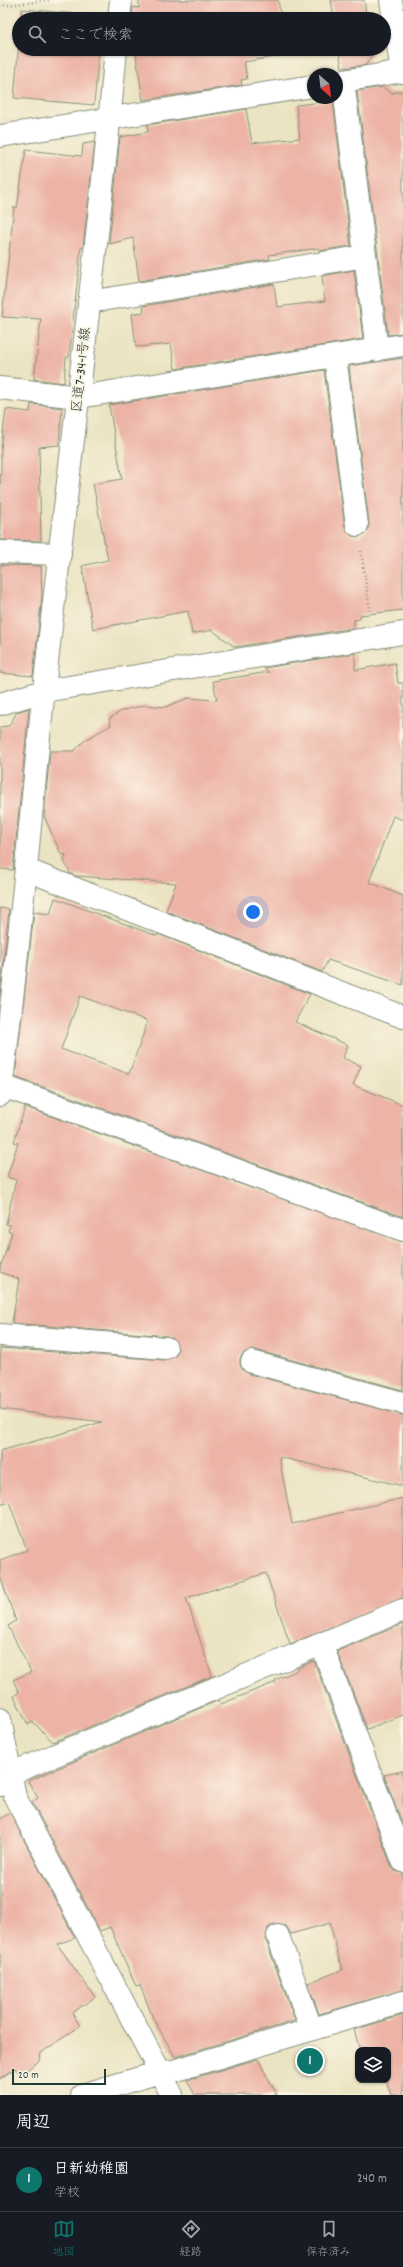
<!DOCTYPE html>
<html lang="ja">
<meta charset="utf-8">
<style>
:root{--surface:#171b24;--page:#20242c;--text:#f1f3f6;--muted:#9ea1a6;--line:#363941;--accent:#0f766e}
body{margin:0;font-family:Dekko,"Klee One",sans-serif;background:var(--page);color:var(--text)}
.controls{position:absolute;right:12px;bottom:12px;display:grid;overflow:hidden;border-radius:8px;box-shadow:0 1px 3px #0004}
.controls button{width:36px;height:36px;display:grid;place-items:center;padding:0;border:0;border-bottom:1px solid var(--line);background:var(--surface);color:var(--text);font:20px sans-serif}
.compass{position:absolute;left:307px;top:68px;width:36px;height:36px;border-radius:50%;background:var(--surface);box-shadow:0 1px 3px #0004;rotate:152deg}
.scale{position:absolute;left:12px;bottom:10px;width:94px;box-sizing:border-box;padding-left:4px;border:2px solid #1f3d34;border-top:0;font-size:11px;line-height:14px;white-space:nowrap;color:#1f3d34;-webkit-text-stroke:3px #fcf5e5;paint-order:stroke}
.you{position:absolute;left:253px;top:912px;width:14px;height:14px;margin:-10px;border:3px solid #fff;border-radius:50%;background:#1a73e8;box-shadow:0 0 0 6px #1a73e833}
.badge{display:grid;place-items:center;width:26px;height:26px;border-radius:50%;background:var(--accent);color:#fff;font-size:13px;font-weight:700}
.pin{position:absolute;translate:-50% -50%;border:2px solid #fff;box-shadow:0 1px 4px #0006}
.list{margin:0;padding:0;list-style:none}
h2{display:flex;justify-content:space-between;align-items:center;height:52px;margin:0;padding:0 16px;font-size:17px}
h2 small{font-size:13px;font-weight:400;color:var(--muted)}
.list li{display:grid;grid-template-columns:26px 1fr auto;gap:12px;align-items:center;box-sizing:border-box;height:64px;padding:0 16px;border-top:1px solid var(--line)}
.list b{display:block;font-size:15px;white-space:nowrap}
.list p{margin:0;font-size:13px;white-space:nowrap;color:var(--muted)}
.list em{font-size:13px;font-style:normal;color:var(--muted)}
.icon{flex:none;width:22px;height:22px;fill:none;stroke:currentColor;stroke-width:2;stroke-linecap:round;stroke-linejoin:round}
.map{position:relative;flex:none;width:403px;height:2095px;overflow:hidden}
.search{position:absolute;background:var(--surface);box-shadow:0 1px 3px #0004;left:12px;right:12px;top:12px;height:44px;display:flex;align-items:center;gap:10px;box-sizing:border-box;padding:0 14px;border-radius:22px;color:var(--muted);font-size:15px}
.sheet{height:116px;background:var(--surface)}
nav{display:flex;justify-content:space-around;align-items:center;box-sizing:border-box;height:56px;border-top:1px solid var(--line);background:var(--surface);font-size:11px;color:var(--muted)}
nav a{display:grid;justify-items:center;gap:2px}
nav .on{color:var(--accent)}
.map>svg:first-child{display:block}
.building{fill:#ecb3a6;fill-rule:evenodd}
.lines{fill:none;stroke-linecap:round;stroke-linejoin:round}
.minor-casing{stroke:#85907c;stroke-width:24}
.path{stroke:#85907c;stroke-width:2.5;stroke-dasharray:1 3;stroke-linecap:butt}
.minor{stroke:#fff;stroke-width:22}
.labels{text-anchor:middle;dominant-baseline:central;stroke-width:4;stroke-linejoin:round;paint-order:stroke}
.street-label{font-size:14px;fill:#1f3d34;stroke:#fcf5e5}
</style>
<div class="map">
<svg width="403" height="2095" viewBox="0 0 403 2095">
<rect width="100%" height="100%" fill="#fcf5e5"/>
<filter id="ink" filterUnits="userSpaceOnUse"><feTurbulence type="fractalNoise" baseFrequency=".025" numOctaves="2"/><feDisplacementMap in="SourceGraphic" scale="8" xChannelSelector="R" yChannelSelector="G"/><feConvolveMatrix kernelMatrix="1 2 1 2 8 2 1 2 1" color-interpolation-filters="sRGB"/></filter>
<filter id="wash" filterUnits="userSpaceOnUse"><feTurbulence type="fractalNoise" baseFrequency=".012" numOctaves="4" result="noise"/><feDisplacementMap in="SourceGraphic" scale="16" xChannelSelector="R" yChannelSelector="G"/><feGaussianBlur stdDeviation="0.9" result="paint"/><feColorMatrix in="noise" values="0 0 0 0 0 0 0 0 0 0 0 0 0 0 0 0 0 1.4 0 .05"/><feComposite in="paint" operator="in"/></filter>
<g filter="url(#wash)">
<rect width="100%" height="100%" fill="#ebe4c3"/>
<g id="blocks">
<!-- building -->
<path class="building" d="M 139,0 L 278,0 L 281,19 L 132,19 L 133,7 L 139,8 Z
M 331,0 L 364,0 L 367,19 L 334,19 Z
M 22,9 L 102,16 L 101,19 L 21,19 Z
M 19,42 L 19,49 L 99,49 L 94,105 L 14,98 Z
M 135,49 L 286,49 L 287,55 L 244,62 L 247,79 L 241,80 L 242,85 L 143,100 Z
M 339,49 L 371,49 L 372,55 L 366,65 L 342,68 Z
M 382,87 L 391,93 L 403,91 L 403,333 L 388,335 L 357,91 Z
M 333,101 L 351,246 L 319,251 L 319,248 L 269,255 L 270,259 L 139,281 L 133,238 L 109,244 L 120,137 L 148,132 L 147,125 L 246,109 L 252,143 L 300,138 L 296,105 Z
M 95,142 L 83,247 L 81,248 L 69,357 L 66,357 L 64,383 L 34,379 L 41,319 L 2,317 L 14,207 L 17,208 L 26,150 L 82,156 L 83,144 Z
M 354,270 L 363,339 L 175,369 L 171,344 L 136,347 L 132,314 L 144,312 L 143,306 L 274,284 L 277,307 L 325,301 L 322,276 Z
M 403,358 L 403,610 L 360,615 L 360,619 L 354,620 L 354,628 L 235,647 L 212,630 L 192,634 L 188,611 L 93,629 L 82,566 L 108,560 L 93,484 L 122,479 L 109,405 L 324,370 L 345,527 L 352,536 L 359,537 L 368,530 L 369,523 L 349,366 Z
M 31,404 L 62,408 L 59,445 L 39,447 L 41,541 L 0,540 L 1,449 L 6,409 L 30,412 Z
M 0,565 L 41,566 L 42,596 L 33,676 L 0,673 Z
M 355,653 L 355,670 L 395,663 L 398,683 L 403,683 L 403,820 L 393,816 L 369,882 L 403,896 L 403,985 L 328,960 L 322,972 L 166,911 L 176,883 L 76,876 L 70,873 L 64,861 L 66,855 L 61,854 L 44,816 L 50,751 L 74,751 L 85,740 L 111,725 L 109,719 L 121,711 L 145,705 L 165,707 L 188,698 L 217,700 L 213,681 L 269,672 L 264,668 Z
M 29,708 L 13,870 L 0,869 L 0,727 L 9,726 L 17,712 Z
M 55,898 L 157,936 L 158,934 L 310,994 L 295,1022 L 348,1045 L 343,1058 L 361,1066 L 353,1085 L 403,1105 L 403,1217 L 15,1077 L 34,912 L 50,914 ZM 80,996 L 148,1021 L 129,1074 L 61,1049 Z
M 0,908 L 9,909 L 0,996 Z
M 25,1107 L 403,1242 L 403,1390 L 255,1350 L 244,1353 L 240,1358 L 240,1365 L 243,1370 L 249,1374 L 403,1415 L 403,1486 L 279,1457 L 292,1524 L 403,1498 L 403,1598 L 290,1644 L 266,1573 L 186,1598 L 212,1676 L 53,1742 L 33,1722 L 28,1725 L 14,1696 L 19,1692 L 13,1680 L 31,1672 L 8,1626 L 16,1621 L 0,1576 L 0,1560 L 27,1550 L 9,1502 L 0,1505 L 0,1451 L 102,1422 L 0,1409 L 0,1348 L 165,1360 L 176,1355 L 178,1349 L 173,1338 L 167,1336 L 12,1323 L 19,1279 L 0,1272 L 0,1269 L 12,1232 L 8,1231 L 10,1225 L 6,1224 L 16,1180 L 7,1177 L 18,1143 L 14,1142 Z
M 403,1624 L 403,1715 L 367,1729 L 337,1651 Z
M 314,1661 L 391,1865 L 395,1871 L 403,1873 L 403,1990 L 319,2014 L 308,1983 L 342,1970 L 330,1923 L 291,1934 L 286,1926 L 274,1924 L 268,1928 L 266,1940 L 295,2021 L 175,2057 L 153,2018 L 140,1985 L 136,1986 L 110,1927 L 100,1931 L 32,1802 L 38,1798 L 28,1781 L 219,1700 L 221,1704 L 276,1682 L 275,1680 L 298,1670 L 298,1668 Z
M 403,1771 L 403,1826 L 384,1775 Z
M 10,1813 L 75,1938 L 57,1944 L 95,1997 L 72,2013 L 80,2026 L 41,2053 L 40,2060 L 20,2075 L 15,2068 L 0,2079 L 0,1819 Z
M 403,2015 L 403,2095 L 391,2095 L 386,2080 L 388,2080 L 388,2050 L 360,2050 L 354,2030 Z
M 258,2059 L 277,2095 L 195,2095 L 187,2080 Z"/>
</g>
</g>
<g filter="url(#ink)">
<use href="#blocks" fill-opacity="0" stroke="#85907c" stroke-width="1"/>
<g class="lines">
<!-- minor casing -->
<g class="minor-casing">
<path id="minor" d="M 391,0 L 402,72
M 119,19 L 121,0
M 343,81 L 377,350
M 337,82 L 403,71
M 0,136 L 313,86
M 89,302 L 365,256
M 335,357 L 357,525
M 0,388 L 79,397 L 403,345
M 0,552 L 60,554
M 0,704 L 44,691 L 403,633
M 27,870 L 403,1017
M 0,1085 L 403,1230
M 0,1095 C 19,961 29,825 44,690 C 67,476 97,263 116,49
M 0,1335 L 166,1348
M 252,1362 L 403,1403
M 321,1643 L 403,1861
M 0,1719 L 15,1797 L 172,2095
M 0,1785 L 10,1774 L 403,1610
M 278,1936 L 311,2028
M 82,2095 L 160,2072 L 173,2071 L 403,2002"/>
</g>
<!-- path -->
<path class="path" d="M 0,6 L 50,0
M 361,551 L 370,611"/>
<!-- minor -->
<use href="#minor" class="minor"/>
</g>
</g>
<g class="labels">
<!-- street labels -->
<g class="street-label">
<text transform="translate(82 370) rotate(-84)">区道7-34-1号線</text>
</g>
</g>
</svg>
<div class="controls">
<button><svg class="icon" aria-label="layers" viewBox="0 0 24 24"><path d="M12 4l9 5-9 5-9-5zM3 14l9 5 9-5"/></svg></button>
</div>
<svg class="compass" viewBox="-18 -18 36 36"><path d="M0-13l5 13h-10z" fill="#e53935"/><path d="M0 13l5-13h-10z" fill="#9ea1a6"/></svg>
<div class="scale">20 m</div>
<div class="you"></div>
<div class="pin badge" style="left:310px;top:2061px">1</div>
<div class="search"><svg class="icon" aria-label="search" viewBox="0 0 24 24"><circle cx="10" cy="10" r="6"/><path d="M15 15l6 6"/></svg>ここで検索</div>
</div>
<section class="sheet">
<h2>周辺<small></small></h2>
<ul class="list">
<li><span class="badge">1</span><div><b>日新幼稚園</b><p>学校</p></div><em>240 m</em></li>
</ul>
</section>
<nav>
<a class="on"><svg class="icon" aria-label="map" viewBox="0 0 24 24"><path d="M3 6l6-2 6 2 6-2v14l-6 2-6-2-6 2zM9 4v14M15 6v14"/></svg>地図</a>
<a><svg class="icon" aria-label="directions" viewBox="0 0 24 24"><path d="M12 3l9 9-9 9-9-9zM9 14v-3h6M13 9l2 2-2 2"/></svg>経路</a>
<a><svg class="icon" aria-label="saved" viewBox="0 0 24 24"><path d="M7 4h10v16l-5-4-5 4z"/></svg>保存済み</a>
</nav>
